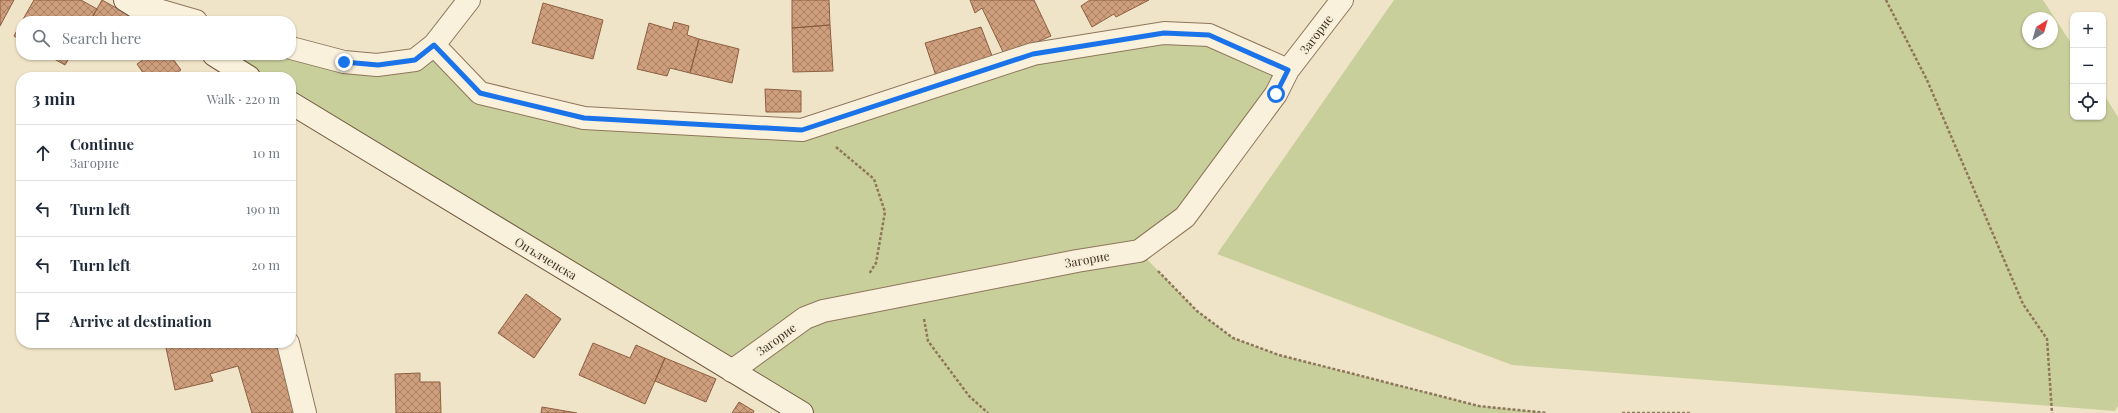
<!DOCTYPE html>
<meta charset="utf-8">
<style>
:root{--surface:#fff;--page:#f6f6f7;--text:#1f2937;--muted:#747a83;--line:#e0e1e3}
body{margin:0;font-family:"Playfair Display",serif;background:var(--page);color:var(--text)}
.controls{position:absolute;right:12px;top:12px;display:grid;overflow:hidden;border-radius:8px;box-shadow:0 1px 3px #0004}
.controls button{width:36px;height:36px;display:grid;place-items:center;padding:0;border:0;border-bottom:1px solid var(--line);background:var(--surface);color:var(--text);font:20px sans-serif}
.compass{position:absolute;left:2022px;top:12px;width:36px;height:36px;border-radius:50%;background:var(--surface);box-shadow:0 1px 3px #0004;rotate:37deg}
.stop{position:absolute;width:12px;height:12px;margin:-9px;border:3px solid #1a73e8;border-radius:50%;background:#fff}
.stop.end{background:#1a73e8;border-color:#fff;box-shadow:0 1px 4px #0008}
.list{margin:0;padding:0;list-style:none}
h2{display:flex;justify-content:space-between;align-items:center;height:52px;margin:0;padding:0 16px;font-size:17px}
h2 small{font-size:13px;font-weight:400;color:var(--muted)}
.list li{display:grid;grid-template-columns:26px 1fr auto;gap:12px;align-items:center;box-sizing:border-box;height:56px;padding:0 16px;border-top:1px solid var(--line)}
.list b{display:block;font-size:15px;white-space:nowrap}
.list p{margin:0;font-size:13px;white-space:nowrap;color:var(--muted)}
.list em{font-size:13px;font-style:normal;color:var(--muted)}
.icon{flex:none;width:22px;height:22px;fill:none;stroke:currentColor;stroke-width:2;stroke-linecap:round;stroke-linejoin:round}
.map{position:relative;flex:none;width:2118px;height:413px;overflow:hidden}
.search{position:absolute;background:var(--surface);box-shadow:0 1px 3px #0004;left:16px;top:16px;width:280px;height:44px;display:flex;align-items:center;gap:10px;box-sizing:border-box;padding:0 14px;border-radius:16px;color:var(--muted);font-size:15px}
.panel{position:absolute;background:var(--surface);box-shadow:0 1px 3px #0004;left:16px;top:72px;width:280px;height:276px;border-radius:16px}
.map>svg:first-child{display:block}
.green{fill:#c9cf9b;fill-rule:evenodd}
.building{fill:url(#building-cross-hatch);stroke:#8d5f41}
.lines{fill:none;stroke-linecap:round;stroke-linejoin:round}
.street-casing{stroke:#8d765c;stroke-width:24}
.secondary-casing{stroke:#6f573f;stroke-width:24}
.path{stroke:#8d765c;stroke-width:2.5;stroke-dasharray:3 2;stroke-linecap:butt}
.street{stroke:#faf1dc;stroke-width:22}
.secondary{stroke:#faf1dc;stroke-width:22}
.route{stroke:#1a73e8;stroke-width:5}
.labels{text-anchor:middle;dominant-baseline:central;stroke-width:4;stroke-linejoin:round;paint-order:stroke}
.street-label{font-size:12px;fill:#3d2e20;stroke:#f7eed8}
</style>
<div class="map">
<svg width="2118" height="413" viewBox="0 0 2118 413">
<defs>
<pattern id="building-cross-hatch" width="8" height="8" patternUnits="userSpaceOnUse"><rect width="8" height="8" fill="#cf9f7d"/><path d="M0 0l8 8M0 8l8-8" fill="none" stroke="#a98266"/></pattern>
</defs>
<rect width="100%" height="100%" fill="#f0e4c8"/>
<!-- green -->
<path class="green" d="M 1394,0 L 2043,0 L 2073,46 L 2073,117 L 2103,117 L 2103,93 L 2118,117 L 2118,406 L 2115,411 L 2117,413 L 2115,411 L 2064,407 L 1512,365 L 1217,254 ZM 2028,18 L 2052,18 L 2052,42 L 2028,42 Z
M 1164,33 L 1288,70 L 1185,217 L 1139,251 L 1197,311 L 1233,338 L 1279,355 L 1479,406 L 1547,413 L 802,413 L 291,103 L 291,77 L 249,77 L 214,55 L 291,55 L 377,65 L 434,45 L 480,93 L 584,118 L 802,130 L 1033,54 Z"/>
<!-- building -->
<path class="building" d="M 0,0 L 14,0 L 0,26 Z
M 34,0 L 81,0 L 97,9 L 90,21 L 22,21 Z
M 102,0 L 134,18 L 132,21 L 90,21 Z
M 792,0 L 829,0 L 830,25 L 792,28 Z
M 970,0 L 1034,0 L 1051,36 L 1005,56 L 982,8 L 975,13 Z
M 1090,0 L 1149,0 L 1116,17 L 1114,14 L 1092,27 L 1081,6 Z
M 543,3 L 603,20 L 593,59 L 532,43 Z
M 674,22 L 689,26 L 687,35 L 699,39 L 690,73 L 670,68 L 667,76 L 637,69 L 649,23 L 672,30 Z
M 21,23 L 21,40 L 14,36 Z
M 830,25 L 833,71 L 793,72 L 792,28 Z
M 981,27 L 994,61 L 937,79 L 925,43 Z
M 699,39 L 739,49 L 732,83 L 690,73 Z
M 47,55 L 71,55 L 65,65 Z
M 150,55 L 170,55 L 181,70 L 171,77 L 146,77 L 137,64 Z
M 765,89 L 801,91 L 801,112 L 766,112 Z
M 526,294 L 561,319 L 534,358 L 498,333 Z
M 165,343 L 278,343 L 295,413 L 252,413 L 238,366 L 210,374 L 213,381 L 175,390 Z
M 593,343 L 630,358 L 636,345 L 665,358 L 645,404 L 579,375 Z
M 665,358 L 716,379 L 706,402 L 655,381 Z
M 420,373 L 420,382 L 440,382 L 441,413 L 396,413 L 395,374 Z
M 739,402 L 754,411 L 753,413 L 732,413 Z
M 542,407 L 577,413 L 541,413 Z"/>
<g class="lines">
<!-- street casing -->
<g class="street-casing">
<path id="street" d="M 137,4 L 196,21
M 434,45 L 480,93 L 584,118 L 802,130 L 1033,54 L 1164,33 L 1209,35 L 1288,70
M 291,48 L 344,62 L 377,65 L 415,60 L 434,45 L 469,0
M 288,343 L 305,413
M 732,371 L 805,318 L 823,311 L 1077,261 L 1139,251 L 1185,217 L 1276,94 L 1288,70 L 1342,0"/>
</g>
<!-- secondary casing -->
<g class="secondary-casing">
<path id="secondary" d="M 125,0 L 159,21
M 214,55 L 249,77
M 291,103 L 802,413"/>
</g>
<!-- path -->
<path class="path" d="M 1886,0 L 1927,80 L 2023,304 L 2047,339 L 2052,413
M 836,147 L 874,179 L 885,212 L 876,263 L 869,274
M 1158,271 L 1197,311 L 1233,338 L 1279,355 L 1479,406 L 1547,413
M 924,319 L 928,341 L 969,396 L 988,413
M 1622,413 L 1690,413"/>
<!-- street -->
<use href="#street" class="street"/>
<!-- secondary -->
<use href="#secondary" class="secondary"/>
</g>
<g class="lines">
<!-- route -->
<path class="route" d="M 344,62 L 378,65 L 415,60 L 434,45 L 480,93 L 584,118 L 802,130 L 1033,54 L 1164,33 L 1209,35 L 1288,70 L 1276,94"/>
</g>
<g class="labels">
<!-- street labels -->
<g class="street-label">
<text transform="translate(1316 34) rotate(-53)">Загорие</text>
<text transform="translate(546 258) rotate(31)">Опълченска</text>
<text transform="translate(1087 259) rotate(-10)">Загорие</text>
<text transform="translate(776 339) rotate(-36)">Загорие</text>
</g>
</g>
</svg>
<div class="controls">
<button>+</button>
<button>−</button>
<button><svg class="icon" aria-label="locate" viewBox="0 0 24 24"><circle cx="12" cy="12" r="6"/><path d="M12 2v4M12 18v4M2 12h4M18 12h4"/></svg></button>
</div>
<svg class="compass" viewBox="-18 -18 36 36"><path d="M0-13l5 13h-10z" fill="#e53935"/><path d="M0 13l5-13h-10z" fill="#747a83"/></svg>
<div class="stop" style="left:1276px;top:94px"></div>
<div class="stop end" style="left:344px;top:62px"></div>
<div class="search"><svg class="icon" aria-label="search" viewBox="0 0 24 24"><circle cx="10" cy="10" r="6"/><path d="M15 15l6 6"/></svg>Search here</div>
<section class="panel">
<h2>3 min<small>Walk · 220 m</small></h2>
<ul class="list">
<li><svg class="icon" aria-label="ahead" viewBox="0 0 24 24"><path d="M12 20V5M6 11l6-6 6 6"/></svg><div><b>Continue</b><p>Загорие</p></div><em>10 m</em></li>
<li><svg class="icon" aria-label="left" viewBox="0 0 24 24"><path d="M17 20v-9H6M10 6l-5 5 5 5"/></svg><div><b>Turn left</b></div><em>190 m</em></li>
<li><svg class="icon" aria-label="left" viewBox="0 0 24 24"><path d="M17 20v-9H6M10 6l-5 5 5 5"/></svg><div><b>Turn left</b></div><em>20 m</em></li>
<li><svg class="icon" aria-label="arrive" viewBox="0 0 24 24"><path d="M6 21V4h12l-3 4 3 4H6"/></svg><div><b>Arrive at destination</b></div></li>
</ul>
</section>
</div>
